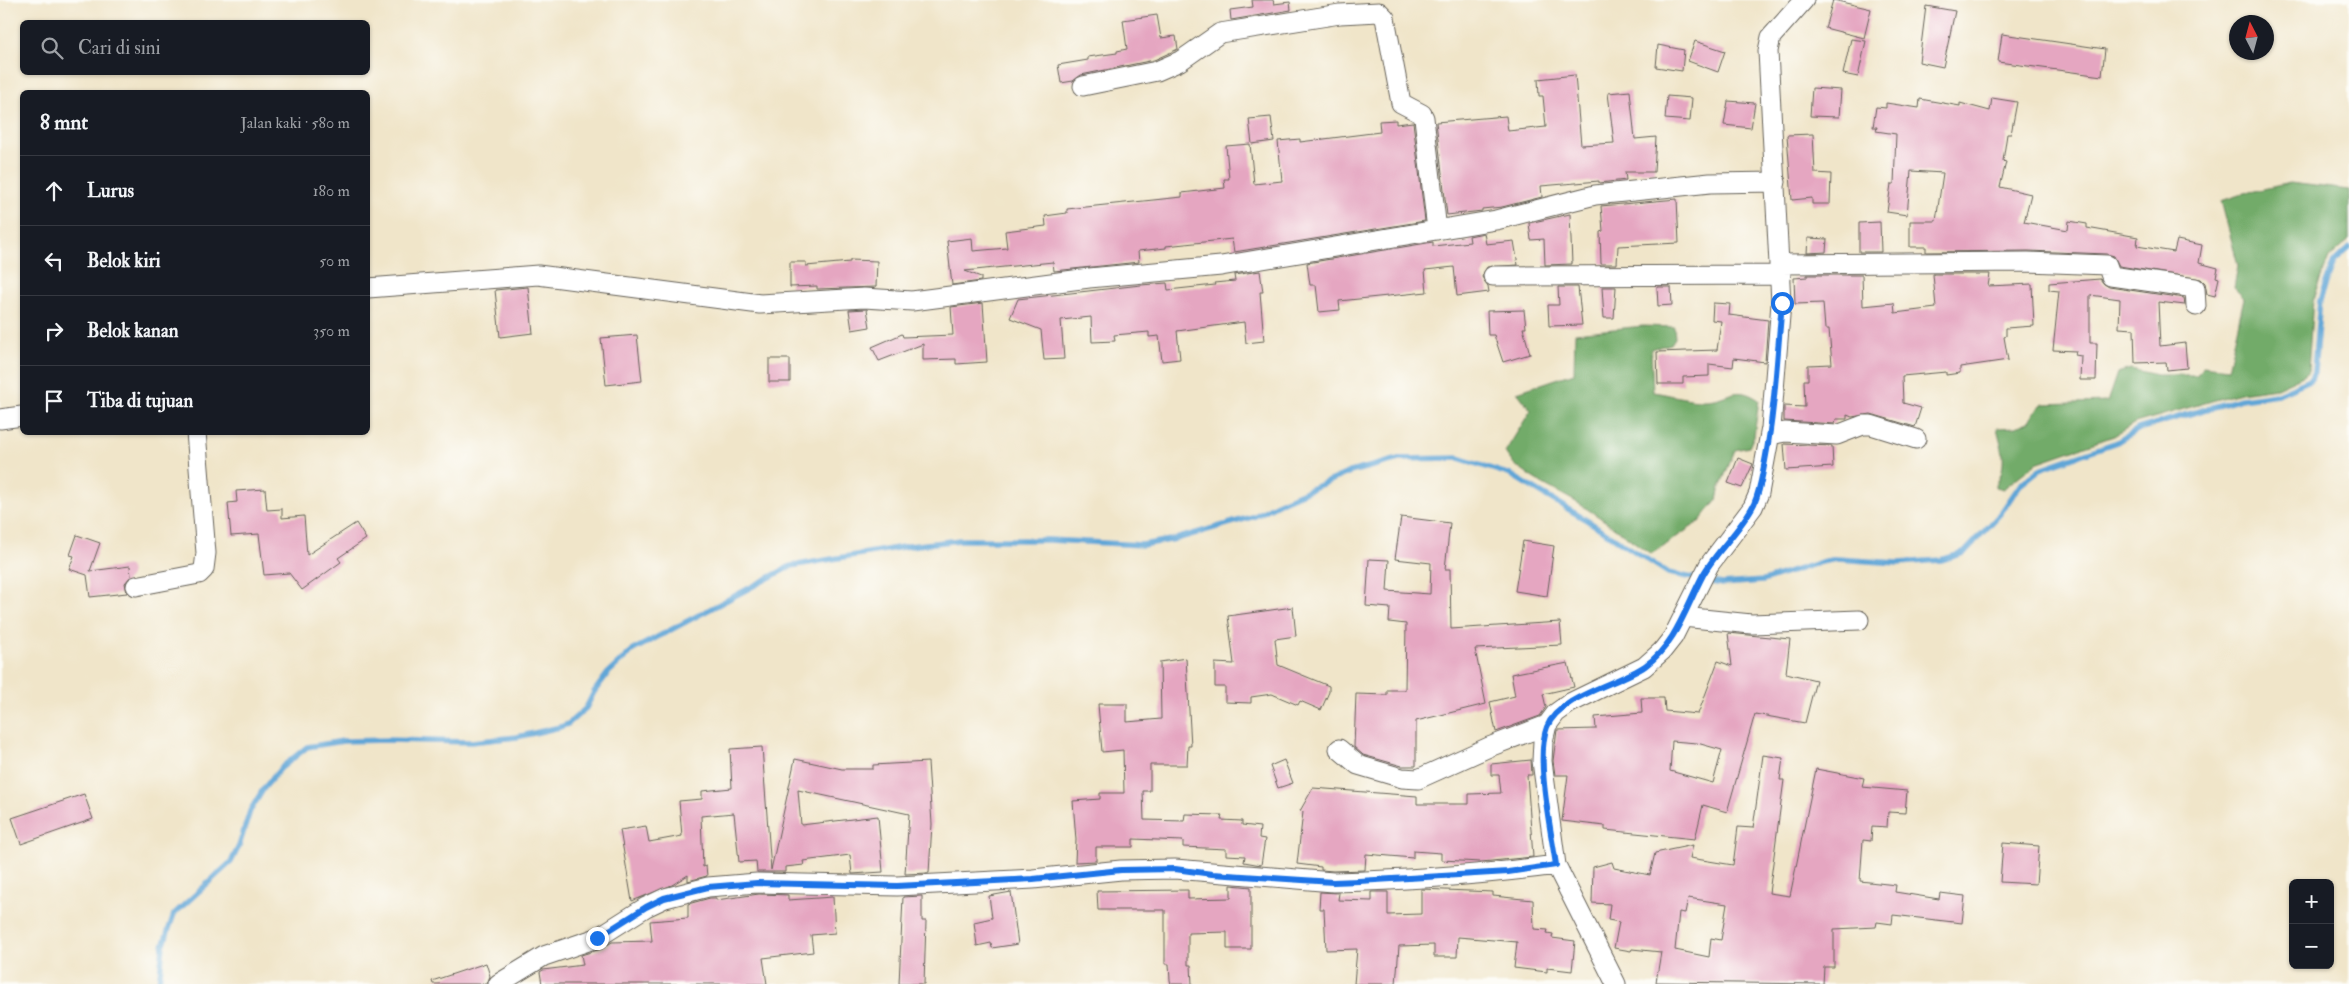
<!DOCTYPE html>
<html lang="id">
<meta charset="utf-8">
<style>
:root{--surface:#171b24;--page:#20242c;--text:#f1f3f6;--muted:#9ea1a6;--line:#363941}
body{margin:0;font-family:"IM FELL Double Pica",serif;background:var(--page);color:var(--text)}
.controls{position:absolute;right:15px;bottom:15px;display:grid;overflow:hidden;border-radius:8px;box-shadow:0 1px 4px #0004}
.controls button{width:45px;height:45px;display:grid;place-items:center;padding:0;border:0;border-bottom:1px solid var(--line);background:var(--surface);color:var(--text);font:25px sans-serif}
.compass{position:absolute;left:2229px;top:15px;width:45px;height:45px;border-radius:50%;background:var(--surface);box-shadow:0 1px 4px #0004;rotate:354deg}
.stop{position:absolute;width:15px;height:15px;margin:-11px;border:4px solid #1a73e8;border-radius:50%;background:#fff}
.stop.end{background:#1a73e8;border-color:#fff;box-shadow:0 1px 5px #0008}
.list{margin:0;padding:0;list-style:none}
h2{display:flex;justify-content:space-between;align-items:center;height:65px;margin:0;padding:0 20px;font-size:21px}
h2 small{font-size:16px;font-weight:400;color:var(--muted)}
.list li{display:grid;grid-template-columns:32px 1fr auto;gap:15px;align-items:center;box-sizing:border-box;height:70px;padding:0 20px;border-top:1px solid var(--line)}
.list b{display:block;font-size:19px;white-space:nowrap}
.list em{font-size:16px;font-style:normal;color:var(--muted)}
.icon{flex:none;width:28px;height:28px;fill:none;stroke:currentColor;stroke-width:2;stroke-linecap:round;stroke-linejoin:round}
.map{position:relative;flex:none;width:2349px;height:984px;overflow:hidden}
.search{position:absolute;background:var(--surface);box-shadow:0 1px 4px #0004;left:20px;top:20px;width:350px;height:55px;display:flex;align-items:center;gap:12px;box-sizing:border-box;padding:0 18px;border-radius:8px;color:var(--muted);font-size:19px}
.panel{position:absolute;background:var(--surface);box-shadow:0 1px 4px #0004;left:20px;top:90px;width:350px;height:345px;border-radius:8px}
.map>svg:first-child{display:block}
.forest{fill:#72ab69;stroke:#476442}
.lines{fill:none;stroke-linecap:round;stroke-linejoin:round}
.stream{stroke:#61a6d7;stroke-width:5.5}
.building{fill:#e5a6c1;fill-rule:evenodd}
.street-casing{stroke:#666259;stroke-width:21}
.street{stroke:#fff;stroke-width:19}
.route{stroke:#1a73e8;stroke-width:6}
</style>
<div class="map">
<svg width="2349" height="984" viewBox="0 0 2349 984">
<rect width="100%" height="100%" fill="#fdfcf7"/>
<filter id="ink" filterUnits="userSpaceOnUse"><feTurbulence type="fractalNoise" baseFrequency=".02" numOctaves="2"/><feDisplacementMap in="SourceGraphic" scale="10" xChannelSelector="R" yChannelSelector="G"/><feConvolveMatrix kernelMatrix="1 2 1 2 8 2 1 2 1" color-interpolation-filters="sRGB"/></filter>
<filter id="wash" filterUnits="userSpaceOnUse"><feTurbulence type="fractalNoise" baseFrequency=".0096" numOctaves="4" result="noise"/><feDisplacementMap in="SourceGraphic" scale="20" xChannelSelector="R" yChannelSelector="G"/><feGaussianBlur stdDeviation="1.12" result="paint"/><feColorMatrix in="noise" values="0 0 0 0 0 0 0 0 0 0 0 0 0 0 0 0 0 1.4 0 .05"/><feComposite in="paint" operator="in"/></filter>
<g filter="url(#wash)">
<rect width="100%" height="100%" fill="#f0e5c9"/>
<!-- forest -->
<path class="forest" d="M 2290,183 L 2349,190 L 2349,240 L 2329,258 L 2313,299 L 2308,371 L 2305,375 L 2277,388 L 2240,393 L 2135,423 L 2114,436 L 2036,463 L 2003,489 L 1995,487 C 2008,463 2003,453 1997,428 L 2016,427 L 2030,421 L 2034,413 L 2042,404 L 2107,402 L 2117,373 L 2131,369 L 2156,375 L 2197,375 L 2203,366 L 2228,369 L 2244,298 L 2234,288 L 2238,265 L 2221,201 L 2245,193 Z
M 1643,326 L 1674,327 L 1675,338 L 1671,344 L 1651,349 L 1653,392 C 1669,394 1690,401 1707,400 C 1731,398 1735,384 1759,400 L 1754,436 L 1749,447 L 1735,450 L 1720,487 L 1717,500 L 1699,522 L 1651,554 C 1628,538 1605,520 1581,505 C 1559,491 1516,474 1505,452 L 1531,410 L 1517,392 L 1574,373 L 1575,333 Z"/>
<g class="lines">
<!-- stream -->
<path class="stream" d="M 159,984 L 163,946 L 174,914 L 231,862 L 239,846 L 250,811 L 264,788 L 281,768 L 307,747 L 343,741 L 388,740 L 471,742 L 517,737 L 560,727 L 568,724 L 586,708 L 594,692 L 608,673 L 633,650 L 791,566 L 909,546 L 960,540 L 1049,540 L 1142,545 L 1176,539 L 1255,516 L 1283,501 L 1350,472 L 1399,459 L 1458,458 L 1511,475 L 1588,521 L 1668,573 L 1722,584 L 1763,581 L 1821,562 L 1837,559 L 1898,563 L 1941,560 L 1964,553 L 2000,514 L 2020,485 L 2040,469 L 2117,442 L 2138,429 L 2241,399 L 2278,394 L 2310,380 L 2314,372 L 2320,300 L 2334,262 L 2349,248"/>
</g>
<g id="blocks">
<!-- building -->
<path class="building" d="M 1252,0 L 1273,0 L 1274,4 L 1290,2 L 1291,10 L 1231,20 L 1230,10 L 1253,7 Z
M 1833,0 L 1871,9 L 1864,38 L 1825,28 Z
M 1926,6 L 1955,11 L 1943,67 L 1919,62 Z
M 1157,15 L 1161,38 L 1176,36 L 1178,49 L 1154,60 L 1081,75 L 1073,81 L 1061,83 L 1058,65 L 1088,60 L 1088,57 L 1117,53 L 1117,51 L 1127,49 L 1123,20 Z
M 2002,34 L 2105,49 L 2102,76 L 1998,62 Z
M 1851,39 L 1866,41 L 1858,77 L 1843,74 Z
M 1695,41 L 1725,51 L 1718,72 L 1688,61 Z
M 1658,45 L 1684,50 L 1682,71 L 1656,67 Z
M 1575,75 L 1581,145 L 1614,143 L 1608,93 L 1630,91 L 1635,139 L 1656,137 L 1654,172 L 1625,172 L 1626,180 L 1599,183 L 1599,181 L 1541,186 L 1542,197 L 1502,207 L 1482,209 L 1482,211 L 1447,215 L 1436,122 L 1506,116 L 1508,131 L 1546,127 L 1543,96 L 1539,96 L 1538,79 Z
M 1812,88 L 1841,90 L 1839,117 L 1810,116 Z
M 1667,96 L 1692,98 L 1690,121 L 1665,119 Z
M 1992,98 L 2017,102 L 2011,134 L 2007,134 L 2003,161 L 2006,162 L 2000,187 L 2031,194 L 2024,222 L 2068,230 L 2069,221 L 2087,224 L 2087,228 L 2138,237 L 2137,246 L 2174,252 L 2177,240 L 2202,245 L 2199,263 L 2218,268 L 2216,277 L 2219,278 L 2215,296 L 2207,294 L 2205,283 L 2201,279 L 2119,266 L 2114,256 L 2107,254 L 2028,251 L 1926,252 L 1926,247 L 1910,247 L 1910,221 L 1936,221 L 1943,173 L 1911,171 L 1907,215 L 1887,212 L 1891,184 L 1894,184 L 1896,134 L 1876,131 L 1877,127 L 1873,127 L 1876,107 L 1886,108 L 1886,103 L 1919,108 L 1920,99 L 1960,106 L 1960,103 L 1990,111 Z
M 1728,101 L 1755,103 L 1751,128 L 1724,125 Z
M 1271,117 L 1274,141 L 1252,144 L 1249,119 Z
M 1396,120 L 1396,124 L 1413,122 L 1425,221 L 1234,252 L 1232,239 L 1166,246 L 1166,248 L 1138,251 L 1139,262 L 1054,271 L 1053,262 L 965,271 L 981,277 L 981,281 L 952,285 L 947,241 L 972,238 L 973,251 L 1007,248 L 1005,231 L 1046,226 L 1045,216 L 1067,213 L 1067,209 L 1182,197 L 1182,193 L 1225,188 L 1224,179 L 1229,179 L 1226,146 L 1250,144 L 1254,184 L 1282,181 L 1278,141 L 1300,139 L 1300,142 L 1380,132 L 1379,121 Z
M 1813,134 L 1815,173 L 1831,174 L 1830,204 L 1812,204 L 1812,198 L 1792,200 L 1787,135 Z
M 1677,199 L 1679,243 L 1618,246 L 1617,264 L 1601,264 L 1600,232 L 1603,231 L 1601,206 Z
M 1570,214 L 1572,264 L 1545,265 L 1544,239 L 1531,240 L 1529,223 Z
M 1880,222 L 1881,252 L 1859,252 L 1859,223 Z
M 1484,233 L 1486,244 L 1514,241 L 1518,265 L 1487,267 L 1482,277 L 1488,286 L 1489,292 L 1457,296 L 1454,267 L 1425,270 L 1427,292 L 1339,301 L 1340,310 L 1319,312 L 1316,285 L 1310,285 L 1307,263 L 1433,242 L 1433,246 L 1470,242 L 1469,236 Z
M 1808,238 L 1827,239 L 1826,252 L 1807,253 Z
M 850,260 L 877,261 L 876,287 L 817,289 L 817,286 L 790,287 L 790,262 L 806,262 L 806,266 L 850,262 Z
M 1260,271 L 1263,292 L 1260,292 L 1264,341 L 1246,343 L 1244,322 L 1177,331 L 1180,359 L 1162,361 L 1159,336 L 1149,337 L 1149,332 L 1114,335 L 1115,341 L 1092,342 L 1091,317 L 1061,320 L 1064,359 L 1044,360 L 1041,330 L 1010,318 L 1018,299 L 1141,285 L 1167,283 L 1168,290 L 1215,285 L 1214,283 L 1235,281 L 1234,275 Z
M 1933,274 L 1990,274 L 1988,286 L 2032,284 L 2034,326 L 2006,328 L 2006,336 L 2004,337 L 2008,360 L 1960,367 L 1960,373 L 1946,375 L 1946,372 L 1902,376 L 1903,403 L 1921,408 L 1915,427 L 1871,414 L 1852,417 L 1847,415 L 1847,419 L 1836,419 L 1835,424 L 1784,421 L 1784,406 L 1805,407 L 1804,380 L 1808,380 L 1808,365 L 1832,364 L 1829,329 L 1825,329 L 1823,303 L 1795,304 L 1794,278 L 1807,277 L 1807,275 L 1862,275 L 1863,306 L 1894,303 L 1895,313 L 1936,308 Z
M 2100,279 L 2104,284 L 2109,287 L 2184,298 L 2185,305 L 2158,302 L 2160,346 L 2185,343 L 2187,368 L 2167,370 L 2166,362 L 2135,363 L 2134,329 L 2119,328 L 2120,299 L 2090,295 L 2090,343 L 2097,343 L 2096,380 L 2080,380 L 2081,356 L 2075,355 L 2076,351 L 2053,350 L 2059,291 L 2049,290 L 2049,283 Z
M 528,287 L 533,333 L 500,337 L 495,290 Z
M 1558,287 L 1578,287 L 1582,325 L 1549,326 L 1548,305 L 1559,305 Z
M 1602,287 L 1616,287 L 1614,318 L 1604,318 Z
M 1657,287 L 1671,287 L 1672,305 L 1658,306 Z
M 983,303 L 987,362 L 956,364 L 956,359 L 923,360 L 923,344 L 879,361 L 872,347 L 902,334 L 903,337 L 953,335 L 951,307 Z
M 1713,303 L 1730,304 L 1729,315 L 1768,320 L 1765,362 L 1734,358 L 1733,367 L 1709,364 L 1709,376 L 1683,377 L 1683,384 L 1658,384 L 1657,352 L 1717,350 L 1721,321 L 1712,320 Z
M 867,309 L 870,327 L 852,330 L 849,310 Z
M 1524,310 L 1526,328 L 1523,328 L 1530,354 L 1503,362 L 1494,335 L 1488,335 L 1487,311 Z
M 637,335 L 642,381 L 606,385 L 601,338 Z
M 769,359 L 790,359 L 790,382 L 769,382 Z
M 1784,444 L 1832,446 L 1833,467 L 1786,470 Z
M 1738,458 L 1753,464 L 1742,488 L 1728,483 Z
M 265,489 L 267,510 L 282,509 L 282,518 L 304,516 L 307,555 L 356,523 L 366,539 L 338,558 L 341,562 L 302,590 L 289,573 L 264,575 L 259,534 L 231,536 L 228,503 L 237,502 L 236,491 Z
M 1401,517 L 1450,523 L 1445,569 L 1450,569 L 1451,629 L 1560,622 L 1562,645 L 1475,649 L 1486,704 L 1416,721 L 1416,766 L 1402,766 L 1363,755 L 1354,747 L 1356,694 L 1387,695 L 1387,690 L 1405,690 L 1406,624 L 1389,622 L 1390,608 L 1366,606 L 1369,559 L 1389,560 L 1387,591 L 1430,594 L 1431,563 L 1395,559 Z
M 77,535 L 100,543 L 90,571 L 130,566 L 131,576 L 125,583 L 127,593 L 90,597 L 87,575 L 69,569 L 74,556 L 70,555 Z
M 1523,541 L 1554,546 L 1547,596 L 1515,591 Z
M 1293,607 L 1296,636 L 1275,639 L 1278,665 L 1329,686 L 1329,692 L 1321,710 L 1300,701 L 1298,705 L 1272,694 L 1251,697 L 1251,703 L 1225,702 L 1225,687 L 1215,687 L 1215,663 L 1234,664 L 1228,616 Z
M 1728,633 L 1790,639 L 1786,673 L 1816,680 L 1805,723 L 1755,714 L 1727,812 L 1703,805 L 1695,839 L 1605,830 L 1605,826 L 1562,821 L 1568,775 L 1555,775 L 1553,761 L 1557,730 L 1596,729 L 1595,717 L 1642,713 L 1641,698 L 1664,698 L 1665,711 L 1698,714 L 1718,661 L 1732,666 ZM 1672,741 L 1697,743 L 1722,750 L 1713,783 L 1670,771 Z
M 1186,658 L 1191,746 L 1188,746 L 1187,765 L 1150,765 L 1150,791 L 1143,791 L 1144,820 L 1184,821 L 1185,814 L 1222,815 L 1221,820 L 1242,821 L 1242,825 L 1260,827 L 1259,838 L 1265,839 L 1261,865 L 1244,862 L 1245,856 L 1226,855 L 1226,849 L 1183,847 L 1183,841 L 1133,839 L 1133,847 L 1096,847 L 1096,861 L 1075,862 L 1076,840 L 1073,801 L 1100,799 L 1100,793 L 1124,793 L 1123,750 L 1102,752 L 1098,704 L 1127,704 L 1127,722 L 1161,719 L 1160,662 Z
M 1568,663 L 1574,687 L 1543,694 L 1546,707 L 1540,716 L 1496,732 L 1490,702 L 1515,696 L 1511,674 Z
M 762,747 L 771,870 L 795,759 L 842,769 L 873,769 L 873,765 L 928,762 L 932,824 L 929,873 L 905,874 L 909,814 L 798,790 L 801,825 L 878,816 L 883,872 L 852,874 L 850,855 L 803,861 L 804,865 L 785,867 L 785,872 L 757,872 L 756,861 L 739,862 L 734,813 L 701,816 L 703,867 L 706,866 L 707,876 L 688,881 L 688,875 L 672,885 L 632,901 L 620,830 L 646,826 L 649,842 L 682,836 L 679,801 L 702,799 L 702,791 L 732,788 L 730,749 Z
M 1763,755 L 1783,758 L 1780,780 L 1784,780 L 1769,893 L 1790,896 L 1816,769 L 1864,778 L 1862,787 L 1907,791 L 1905,813 L 1888,812 L 1887,827 L 1872,826 L 1871,841 L 1863,840 L 1860,881 L 1896,885 L 1895,892 L 1939,899 L 1940,893 L 1965,896 L 1962,923 L 1893,915 L 1892,924 L 1877,922 L 1876,927 L 1834,929 L 1834,967 L 1824,967 L 1823,984 L 1656,982 L 1661,952 L 1632,949 L 1631,951 L 1614,948 L 1619,922 L 1608,920 L 1610,904 L 1592,903 L 1593,867 L 1612,862 L 1614,868 L 1650,875 L 1655,853 L 1693,845 L 1690,858 L 1733,865 L 1738,827 L 1753,828 ZM 1688,898 L 1727,904 L 1721,940 L 1711,938 L 1709,957 L 1675,950 L 1679,912 L 1685,913 Z
M 1284,760 L 1293,783 L 1278,788 L 1270,766 Z
M 1531,760 L 1532,775 L 1527,775 L 1533,857 L 1481,862 L 1441,860 L 1441,853 L 1413,851 L 1413,858 L 1366,854 L 1365,870 L 1333,871 L 1321,870 L 1321,867 L 1297,864 L 1303,812 L 1300,811 L 1313,788 L 1417,796 L 1417,804 L 1469,804 L 1469,794 L 1501,793 L 1499,775 L 1491,775 L 1491,764 Z
M 84,794 L 93,819 L 21,844 L 12,818 Z
M 2003,843 L 2039,846 L 2036,884 L 2000,882 Z
M 1231,885 L 1251,887 L 1251,949 L 1227,949 L 1227,932 L 1188,933 L 1188,965 L 1191,965 L 1192,984 L 1171,984 L 1170,980 L 1169,964 L 1165,964 L 1165,910 L 1098,910 L 1097,891 L 1188,890 L 1188,899 L 1231,898 Z
M 1421,889 L 1493,892 L 1493,896 L 1533,900 L 1534,929 L 1548,930 L 1547,933 L 1553,934 L 1552,938 L 1575,941 L 1572,971 L 1547,968 L 1547,972 L 1514,968 L 1517,942 L 1458,937 L 1457,957 L 1434,957 L 1434,945 L 1399,946 L 1396,984 L 1354,984 L 1357,949 L 1326,950 L 1324,909 L 1319,909 L 1320,892 L 1339,893 L 1338,900 L 1372,901 L 1372,892 L 1388,892 L 1388,915 L 1421,914 Z
M 1011,892 L 1018,944 L 992,948 L 991,943 L 977,946 L 974,922 L 992,918 L 989,896 Z
M 759,894 L 788,895 L 788,900 L 833,897 L 835,933 L 811,935 L 813,952 L 763,958 L 767,984 L 542,984 L 540,972 L 543,970 L 583,965 L 581,955 L 601,949 L 612,942 L 652,941 L 650,921 L 688,918 L 688,904 L 710,898 L 716,898 L 716,900 Z
M 922,896 L 922,921 L 926,921 L 924,984 L 899,984 L 903,897 Z
M 486,963 L 490,976 L 487,984 L 433,984 L 432,981 Z"/>
</g>
</g>
<g filter="url(#ink)">
<use href="#blocks" fill-opacity="0" stroke="#666259" stroke-width="1"/>
<g class="lines">
<!-- street casing -->
<g class="street-casing">
<path id="street" d="M 1083,86 L 1157,71 L 1180,61 L 1220,33 L 1340,14 L 1379,12 L 1385,18 L 1401,103 L 1422,114 L 1424,118 L 1437,230
M 1781,264 L 2028,262 L 2107,265 L 2111,276 L 2195,288 L 2196,306
M 1493,276 L 1781,275
M 368,288 L 538,275 L 760,304 L 864,298 L 912,301 L 1089,278 L 1221,266 L 1496,220 L 1595,195 L 1710,183 L 1776,182
M 0,419 L 22,416
M 1770,435 L 1785,432 L 1837,435 L 1863,425 L 1871,425 L 1916,439
M 136,586 L 199,574 L 204,569 L 206,553 L 196,432
M 1683,617 L 1751,624 L 1859,620
M 1339,749 L 1358,765 L 1402,778 L 1418,779 L 1489,747 L 1547,725
M 498,984 L 544,956 L 597,938 L 646,907 L 665,898 L 708,887 L 757,883 L 897,886 L 1033,879 L 1121,870 L 1175,869 L 1333,882 C 1407,880 1482,875 1556,865
M 1616,984 L 1556,865 L 1542,761 L 1543,741 L 1547,725 L 1556,713 L 1570,703 L 1644,667 L 1662,651 L 1673,637 L 1709,565 L 1753,507 L 1759,493 L 1771,428 L 1781,303 L 1768,51 L 1771,37 L 1804,0"/>
</g>
<!-- street -->
<use href="#street" class="street"/>
</g>
</g>
<g class="lines" filter="url(#ink)">
<!-- route -->
<path class="route" d="M 597,938 L 646,907 L 664,898 L 708,887 L 757,883 L 897,886 L 1033,879 L 1121,870 L 1175,869 L 1212,874 L 1333,882 L 1359,881 L 1508,872 L 1556,865 C 1551,830 1535,758 1547,727 C 1559,696 1619,684 1645,666 C 1676,644 1686,607 1703,575 C 1717,550 1741,530 1754,504 C 1760,491 1762,476 1765,461 C 1775,409 1777,356 1782,303"/>
</g>
</svg>
<div class="controls">
<button>+</button>
<button>−</button>
</div>
<svg class="compass" viewBox="-18 -18 36 36"><path d="M0-13l5 13h-10z" fill="#e53935"/><path d="M0 13l5-13h-10z" fill="#9ea1a6"/></svg>
<div class="stop" style="left:1782px;top:303px"></div>
<div class="stop end" style="left:597px;top:938px"></div>
<div class="search"><svg class="icon" aria-label="search" viewBox="0 0 24 24"><circle cx="10" cy="10" r="6"/><path d="M15 15l6 6"/></svg>Cari di sini</div>
<section class="panel">
<h2>8 mnt<small>Jalan kaki · 580 m</small></h2>
<ul class="list">
<li><svg class="icon" aria-label="ahead" viewBox="0 0 24 24"><path d="M12 20V5M6 11l6-6 6 6"/></svg><div><b>Lurus</b></div><em>180 m</em></li>
<li><svg class="icon" aria-label="left" viewBox="0 0 24 24"><path d="M17 20v-9H6M10 6l-5 5 5 5"/></svg><div><b>Belok kiri</b></div><em>50 m</em></li>
<li><svg class="icon" aria-label="right" viewBox="0 0 24 24"><path d="M7 20v-9h11M14 6l5 5-5 5"/></svg><div><b>Belok kanan</b></div><em>350 m</em></li>
<li><svg class="icon" aria-label="arrive" viewBox="0 0 24 24"><path d="M6 21V4h12l-3 4 3 4H6"/></svg><div><b>Tiba di tujuan</b></div></li>
</ul>
</section>
</div>
